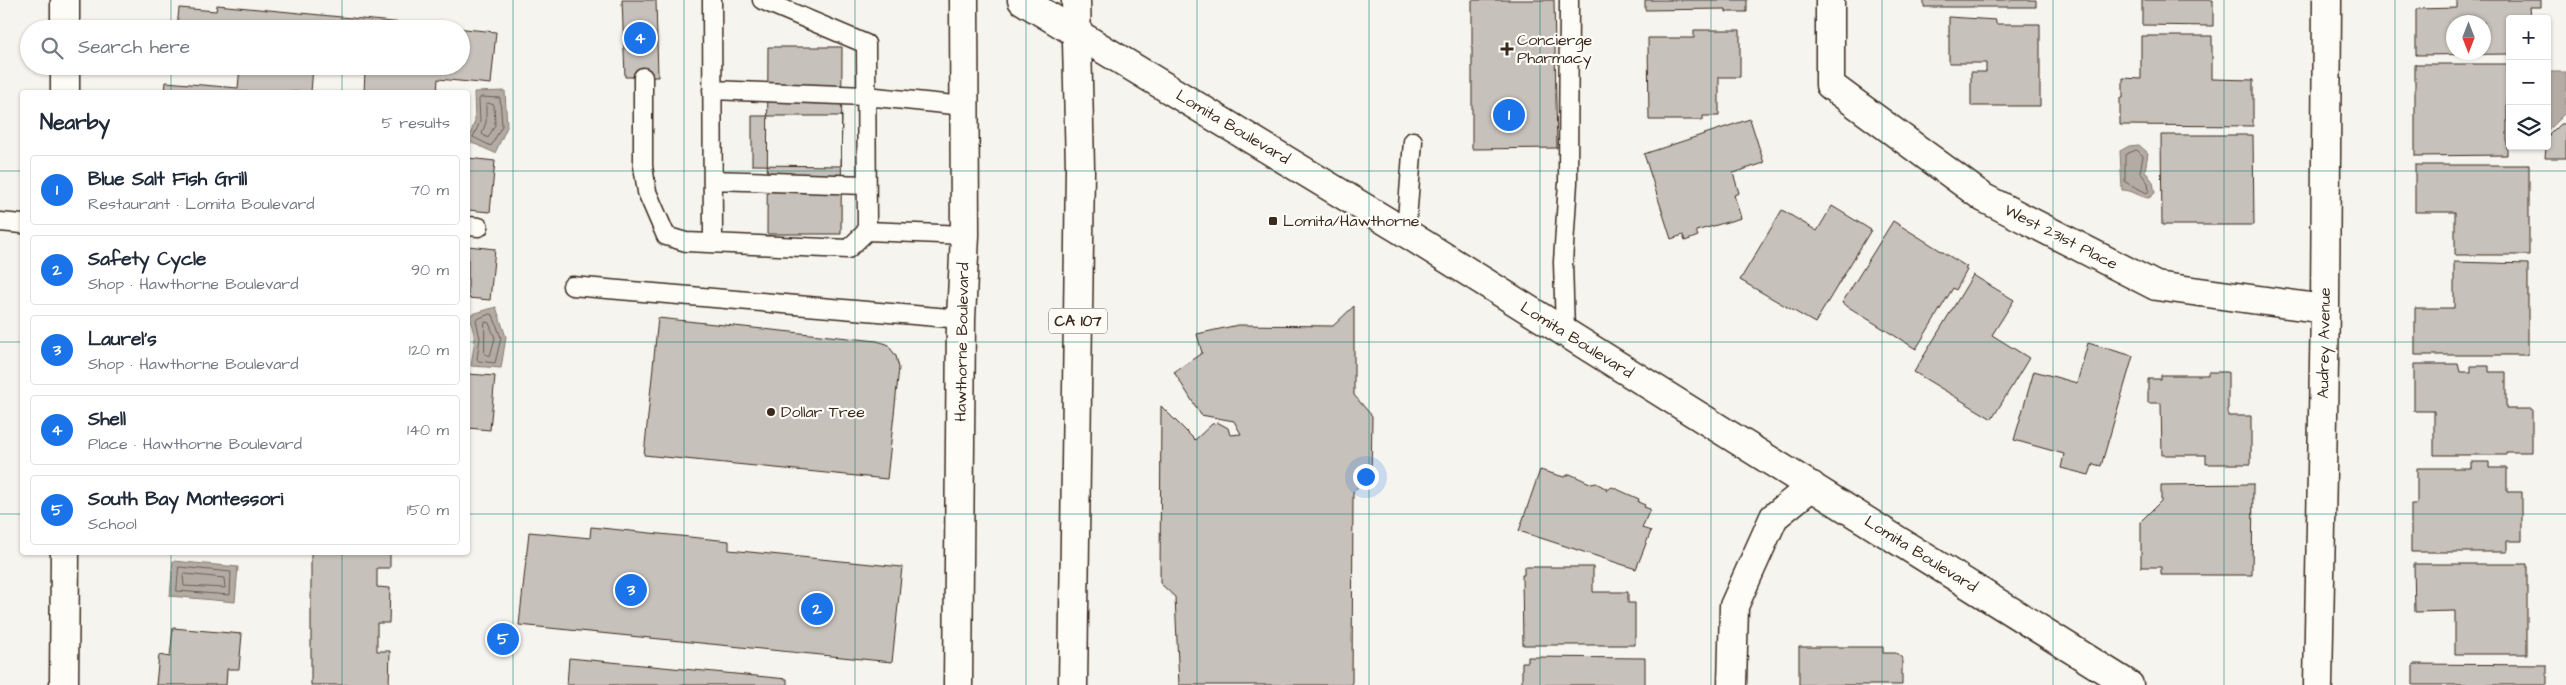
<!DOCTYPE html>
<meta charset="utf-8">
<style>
:root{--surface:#fff;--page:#f2f2f3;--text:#1f2937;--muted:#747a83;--line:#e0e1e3;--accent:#1a73e8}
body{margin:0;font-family:"Architects Daughter",sans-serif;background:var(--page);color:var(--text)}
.controls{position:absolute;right:15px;top:15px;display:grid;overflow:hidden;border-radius:5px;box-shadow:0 1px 4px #0004}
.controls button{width:45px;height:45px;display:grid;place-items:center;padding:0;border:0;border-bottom:1px solid var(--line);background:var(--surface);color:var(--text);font:25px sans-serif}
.compass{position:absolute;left:2446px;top:15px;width:45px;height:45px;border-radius:50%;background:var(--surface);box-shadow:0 1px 4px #0004;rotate:180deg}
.you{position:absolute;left:1365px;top:476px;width:18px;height:18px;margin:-12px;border:4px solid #fff;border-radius:50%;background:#1a73e8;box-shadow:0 0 0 8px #1a73e833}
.badge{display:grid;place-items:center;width:32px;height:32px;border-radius:50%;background:var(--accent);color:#fff;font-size:16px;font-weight:700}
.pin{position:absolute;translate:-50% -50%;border:2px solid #fff;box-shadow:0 1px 5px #0006}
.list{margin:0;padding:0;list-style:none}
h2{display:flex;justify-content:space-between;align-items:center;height:65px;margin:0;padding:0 20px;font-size:21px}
h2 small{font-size:16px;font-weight:400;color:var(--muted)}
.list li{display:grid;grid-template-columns:32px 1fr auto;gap:15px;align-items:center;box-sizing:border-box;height:70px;margin:0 10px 10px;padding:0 10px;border:1px solid var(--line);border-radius:5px}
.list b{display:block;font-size:19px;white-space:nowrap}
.list p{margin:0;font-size:16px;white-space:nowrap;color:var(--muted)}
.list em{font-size:16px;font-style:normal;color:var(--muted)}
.icon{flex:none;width:28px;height:28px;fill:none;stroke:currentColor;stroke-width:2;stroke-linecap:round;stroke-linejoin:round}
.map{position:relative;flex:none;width:2566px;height:685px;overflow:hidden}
.search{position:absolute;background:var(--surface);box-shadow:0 1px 4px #0004;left:20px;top:20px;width:450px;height:55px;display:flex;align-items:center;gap:12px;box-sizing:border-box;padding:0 18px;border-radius:28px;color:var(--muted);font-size:19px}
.panel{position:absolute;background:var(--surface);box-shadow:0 1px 4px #0004;left:20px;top:90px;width:450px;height:465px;border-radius:5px}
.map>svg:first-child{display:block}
.water{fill:#b4aca4;stroke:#84786e}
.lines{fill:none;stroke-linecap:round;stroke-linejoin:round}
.shore{stroke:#6b5e54;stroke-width:1}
.building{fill:#c7c1bb;stroke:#3b2a1e;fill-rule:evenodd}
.lane-casing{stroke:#3b2a1e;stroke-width:21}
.street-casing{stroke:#3b2a1e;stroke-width:31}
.secondary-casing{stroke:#3b2a1e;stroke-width:31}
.primary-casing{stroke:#3b2a1e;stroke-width:31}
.lane{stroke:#fdfcf7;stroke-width:18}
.street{stroke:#fdfcf7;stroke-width:28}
.secondary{stroke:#fdfcf7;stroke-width:28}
.primary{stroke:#fdfcf7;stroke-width:28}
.grid{fill:none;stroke:#0f766e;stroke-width:1;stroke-opacity:0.55}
.poi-dot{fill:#3b2a1e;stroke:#fdfcf7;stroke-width:2}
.labels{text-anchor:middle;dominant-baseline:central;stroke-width:4.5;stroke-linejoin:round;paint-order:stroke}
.shield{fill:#fdfcf7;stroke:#75695f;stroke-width:1}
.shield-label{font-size:15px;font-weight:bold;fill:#3b2a1e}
.poi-label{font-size:16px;fill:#3b2a1e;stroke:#fdfcf7;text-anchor:start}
.street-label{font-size:16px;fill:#3b2a1e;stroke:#fdfcf7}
</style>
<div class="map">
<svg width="2566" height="685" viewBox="0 0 2566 685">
<rect width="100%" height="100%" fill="#f5f4ee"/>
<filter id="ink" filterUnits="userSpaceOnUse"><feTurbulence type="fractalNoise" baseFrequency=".02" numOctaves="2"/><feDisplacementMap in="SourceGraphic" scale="10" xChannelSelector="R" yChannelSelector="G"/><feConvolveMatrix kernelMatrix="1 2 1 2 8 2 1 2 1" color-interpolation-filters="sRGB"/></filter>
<g filter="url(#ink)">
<!-- water -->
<path class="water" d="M 2547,72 L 2566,72 L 2566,112 L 2547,131 Z
M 505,91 L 507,127 L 495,153 L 468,141 L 475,121 L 474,92 Z
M 2139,145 L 2148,153 L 2145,171 L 2153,182 L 2155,193 L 2149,198 C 2139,197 2133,190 2122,190 L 2120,151 L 2129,146 Z
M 496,307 L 506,337 L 501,368 L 471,366 L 475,338 L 469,315 Z
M 173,561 L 238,567 L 235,602 L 170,596 Z"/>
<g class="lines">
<!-- shore -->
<path class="shore" d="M 481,97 L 500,98 L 502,126 L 491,146 L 473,137 L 480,122 L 479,100 Z
M 488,103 L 494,105 L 495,125 L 488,138 L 482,134 L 486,122 L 486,105 Z
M 2137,150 L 2143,156 L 2140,172 L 2148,183 L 2149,191 L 2147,193 L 2125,182 L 2125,155 Z
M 490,314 L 493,315 L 501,338 L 495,363 L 479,361 L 477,359 L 480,338 L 476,320 Z
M 485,322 L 489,323 L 495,338 L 490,356 L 485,354 Z
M 179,567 L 231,572 L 230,595 L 177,591 Z
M 185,574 L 224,578 L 225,588 L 184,586 L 183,576 Z"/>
</g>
<!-- building -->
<path class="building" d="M 622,0 L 656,0 L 658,77 L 625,77 Z
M 1472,0 L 1554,0 L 1557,148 L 1472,149 Z
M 1645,0 L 1747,0 L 1747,12 L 1726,12 L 1726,9 L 1645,10 Z
M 1924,0 L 2036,0 L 2036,7 L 1924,7 Z
M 2142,0 L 2213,0 L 2213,26 L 2142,25 Z
M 2457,0 L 2541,0 L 2541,7 L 2529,7 L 2530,19 L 2510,19 L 2510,54 L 2416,55 L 2416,9 L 2457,8 ZM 2454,22 L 2484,22 L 2484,52 L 2454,52 Z
M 217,5 L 496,32 L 491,84 L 438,79 L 437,92 L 364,92 L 365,72 L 313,67 L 311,92 L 165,92 L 166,82 L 238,88 L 240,66 L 461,66 L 461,29 L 177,29 L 179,8 L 216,11 Z
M 1949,17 L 1996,20 L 1996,24 L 2040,24 L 2040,106 L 1971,106 L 1971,72 L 1986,72 L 1986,63 L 1949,63 Z
M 1694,30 L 1740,30 L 1740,77 L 1719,77 L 1719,116 L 1703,116 L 1703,120 L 1649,120 L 1648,38 L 1694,38 Z
M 2141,36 L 2212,36 L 2212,79 L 2253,80 L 2253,126 L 2120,125 L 2120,98 L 2123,98 L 2123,78 L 2141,79 Z
M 768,47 L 842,47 L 841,234 L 767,234 Z
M 2415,64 L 2508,64 L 2510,86 L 2507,86 L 2507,155 L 2415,156 Z
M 752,116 L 842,116 L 841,166 L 752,165 Z
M 1750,119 L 1764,163 L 1733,173 L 1739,193 L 1734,195 L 1741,218 L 1696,231 L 1698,236 L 1685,241 L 1683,235 L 1671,239 L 1644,154 Z
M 2560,124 L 2566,124 L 2566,158 L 2545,158 L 2547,137 Z
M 2161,135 L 2253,135 L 2254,225 L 2162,225 Z
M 468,158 L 495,161 L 490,212 L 468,210 Z
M 2415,165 L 2529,165 L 2529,255 L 2455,255 L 2455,212 L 2415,212 Z
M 1832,206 L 1871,230 L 1815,323 L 1740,280 L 1782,210 L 1817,231 Z
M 1893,221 L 1967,267 L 1965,269 L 1967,270 L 1956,290 L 1953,288 L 1916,349 L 1842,303 Z
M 468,246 L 495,249 L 490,300 L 468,298 Z
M 2454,262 L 2528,264 L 2528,355 L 2415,355 L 2415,308 L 2454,308 Z
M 1973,275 L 2014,300 L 1992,335 L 2029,358 L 1992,419 L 1914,372 Z
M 1354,306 L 1354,395 L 1372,416 L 1371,475 L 1353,493 L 1352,685 L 1179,685 L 1175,597 L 1160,583 L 1161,406 L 1195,440 L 1212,424 L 1219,423 L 1228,428 L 1230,435 L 1241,434 L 1234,421 L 1201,415 L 1174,372 L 1202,353 L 1197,334 L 1238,325 L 1333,326 Z
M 658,318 L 877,341 L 887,344 L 896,356 L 899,368 L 887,479 L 644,455 Z
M 2088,343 L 2133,356 L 2101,466 L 2093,464 L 2089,475 L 2061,468 L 2064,454 L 2014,440 L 2034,371 L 2077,383 Z
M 2414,364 L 2458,364 L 2460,372 L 2471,372 L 2471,366 L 2489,366 L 2489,372 L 2506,372 L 2506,409 L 2532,409 L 2532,452 L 2506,452 L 2506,455 L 2434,455 L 2434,411 L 2414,411 Z
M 2208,372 L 2228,372 L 2228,416 L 2251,416 L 2251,464 L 2206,464 L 2206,455 L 2162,455 L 2161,403 L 2148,403 L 2148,379 L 2161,379 L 2161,375 L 2208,375 Z
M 468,374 L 495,376 L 490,430 L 468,428 Z
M 2471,462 L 2489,462 L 2489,468 L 2507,468 L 2507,492 L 2522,492 L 2522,541 L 2507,541 L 2507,552 L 2411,552 L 2411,504 L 2417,504 L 2417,468 L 2471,468 Z
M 1540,470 L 1564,477 L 1570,474 L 1592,484 L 1596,483 L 1607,489 L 1606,491 L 1612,487 L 1639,499 L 1638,502 L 1645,505 L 1644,507 L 1650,509 L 1642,528 L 1651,531 L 1636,569 L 1519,531 Z
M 2253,484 L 2252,575 L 2161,575 L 2161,567 L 2141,567 L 2141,521 L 2161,501 L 2161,485 Z
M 591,527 L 729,541 L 729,550 L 902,567 L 892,662 L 519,625 L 529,532 L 590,538 Z
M 311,552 L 390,552 L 390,568 L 377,568 L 377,587 L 390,588 L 389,623 L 377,623 L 377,651 L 390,651 L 389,685 L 311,685 Z
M 2414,564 L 2527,564 L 2527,654 L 2455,654 L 2455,611 L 2415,612 Z
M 1524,567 L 1593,567 L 1593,592 L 1628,592 L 1628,603 L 1635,603 L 1635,645 L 1523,645 L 1522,575 L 1524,575 Z
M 173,628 L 242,634 L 239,669 L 227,669 L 226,685 L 156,685 L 159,655 L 170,657 Z
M 1799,647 L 1883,647 L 1883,653 L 1896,653 L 1902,658 L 1902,685 L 1799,685 Z
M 1528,657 L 1645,658 L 1645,685 L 1522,685 L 1522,662 L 1528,662 Z
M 569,658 L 787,679 L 787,685 L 567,685 Z
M 2413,664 L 2547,665 L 2547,685 L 2413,685 Z"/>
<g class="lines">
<!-- lane casing -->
<g class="lane-casing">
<path id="lane" d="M 712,0 L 713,243
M 762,0 L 866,44 L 867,231
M 643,77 L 643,166 L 647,192 L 666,236 L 686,242 L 848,249 L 867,231 L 965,235
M 712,90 L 866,96 L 964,106
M 713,180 L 866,185
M 0,222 L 22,224
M 468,226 L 479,227
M 1406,233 L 1413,141
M 572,286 L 961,319
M 1565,332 L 1563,262 L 1568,182 L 1569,0"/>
</g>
<!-- street casing -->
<g class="street-casing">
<path id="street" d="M 65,0 L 65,29
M 1830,0 L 1830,85 L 1984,198 L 2156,286 L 2325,309
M 65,66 L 65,92
M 64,685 L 65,552
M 1732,685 L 1734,606 L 1774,517 L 1812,486
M 2318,685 L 2325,309 L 2327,0"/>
</g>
<!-- secondary casing -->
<g class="secondary-casing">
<path id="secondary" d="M 1022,0 L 1406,233 L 2129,685"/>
</g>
<!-- primary casing -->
<g class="primary-casing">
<path id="primary" d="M 958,685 L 961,319 L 965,235 L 964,0
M 1073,685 L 1080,168 L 1076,0"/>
</g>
<!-- lane -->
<use href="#lane" class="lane"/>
<!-- street -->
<use href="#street" class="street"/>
<!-- secondary -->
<use href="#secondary" class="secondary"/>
<!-- primary -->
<use href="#primary" class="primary"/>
</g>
</g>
<!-- grid -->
<path class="grid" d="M 171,0 L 171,29M 342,0 L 342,29M 513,0 L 513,685M 684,0 L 684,685M 855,0 L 855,685M 1026,0 L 1026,685M 1197,0 L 1197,685M 1369,0 L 1369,685M 1540,0 L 1540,685M 1711,0 L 1711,685M 1882,0 L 1882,685M 2053,0 L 2053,685M 2224,0 L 2224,685M 2395,0 L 2395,685M 171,66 L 171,92M 342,66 L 342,92M 0,171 L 22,171M 468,171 L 2566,171M 0,342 L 22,342M 468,342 L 2566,342M 0,514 L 22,514M 468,514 L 2566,514M 171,552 L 171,685M 342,552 L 342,685"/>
<!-- markers -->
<g class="poi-dot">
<path d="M1504.5 41.5h5v5h5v5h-5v5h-5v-5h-5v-5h5z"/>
<rect x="1268" y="216" width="10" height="10" rx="2.5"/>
<circle cx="771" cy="412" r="5"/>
</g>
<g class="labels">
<!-- shield labels -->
<rect class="shield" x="1049" y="308.5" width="58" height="25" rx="4"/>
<g class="shield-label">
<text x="1078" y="321">CA 107</text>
</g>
<!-- poi labels -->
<g class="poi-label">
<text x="1517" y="40">Concierge<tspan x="1517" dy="18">Pharmacy</tspan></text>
<text x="1283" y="221">Lomita/Hawthorne</text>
<text x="781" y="412">Dollar Tree</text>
</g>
<!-- street labels -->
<g class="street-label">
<text transform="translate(1233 127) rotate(31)">Lomita Boulevard</text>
<text transform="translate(2061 237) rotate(27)">West 231st Place</text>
<text transform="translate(1577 340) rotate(32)">Lomita Boulevard</text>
<text transform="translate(962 342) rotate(-89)">Hawthorne Boulevard</text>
<text transform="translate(2324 343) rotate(-89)">Audrey Avenue</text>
<text transform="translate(1921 554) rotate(32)">Lomita Boulevard</text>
</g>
</g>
</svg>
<div class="controls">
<button>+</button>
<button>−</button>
<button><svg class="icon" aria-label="layers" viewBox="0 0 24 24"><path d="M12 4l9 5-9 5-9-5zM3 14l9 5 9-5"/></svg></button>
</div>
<svg class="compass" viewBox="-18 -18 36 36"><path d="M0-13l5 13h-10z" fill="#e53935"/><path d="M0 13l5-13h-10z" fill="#747a83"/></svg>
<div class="you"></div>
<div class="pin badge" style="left:1509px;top:115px">1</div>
<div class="pin badge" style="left:817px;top:609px">2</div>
<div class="pin badge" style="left:631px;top:590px">3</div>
<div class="pin badge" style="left:640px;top:38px">4</div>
<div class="pin badge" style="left:503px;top:639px">5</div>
<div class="search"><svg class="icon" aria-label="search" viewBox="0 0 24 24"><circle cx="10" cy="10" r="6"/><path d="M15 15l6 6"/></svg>Search here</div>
<section class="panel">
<h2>Nearby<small>5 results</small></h2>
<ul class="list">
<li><span class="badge">1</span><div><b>Blue Salt Fish Grill</b><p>Restaurant · Lomita Boulevard</p></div><em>70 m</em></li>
<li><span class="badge">2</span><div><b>Safety Cycle</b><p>Shop · Hawthorne Boulevard</p></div><em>90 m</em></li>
<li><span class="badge">3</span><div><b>Laurel's</b><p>Shop · Hawthorne Boulevard</p></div><em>120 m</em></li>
<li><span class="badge">4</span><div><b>Shell</b><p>Place · Hawthorne Boulevard</p></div><em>140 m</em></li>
<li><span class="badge">5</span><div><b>South Bay Montessori</b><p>School</p></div><em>150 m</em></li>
</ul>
</section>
</div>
